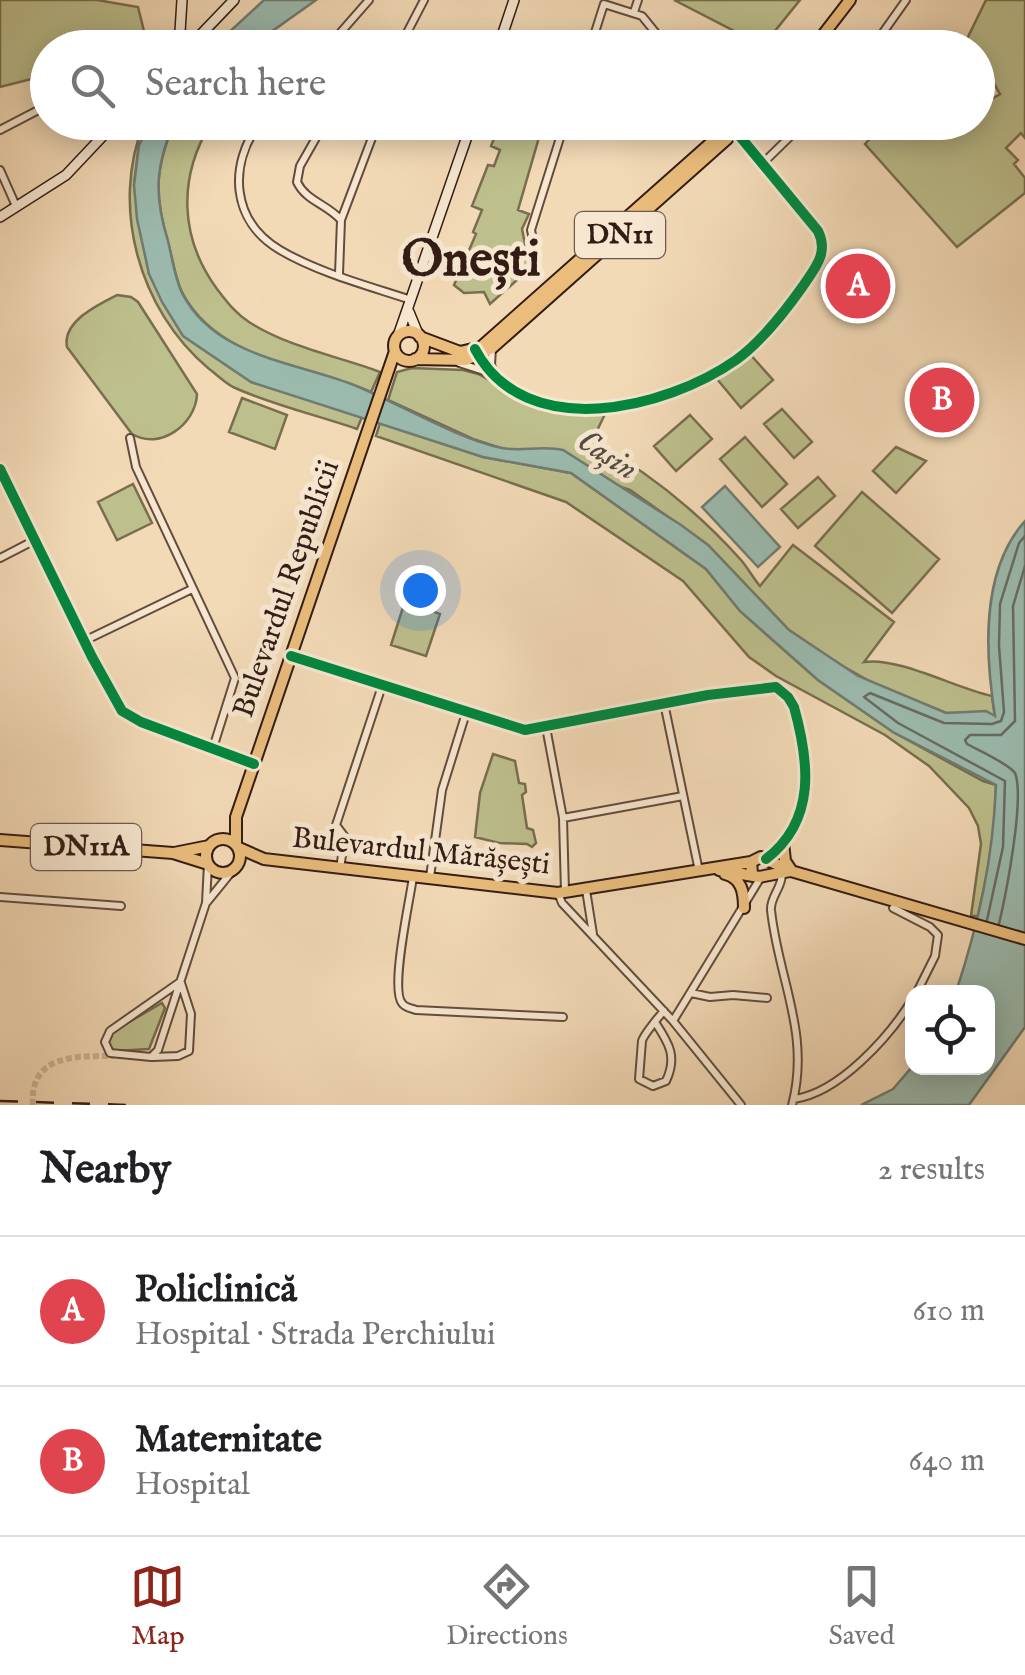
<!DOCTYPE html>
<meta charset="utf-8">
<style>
:root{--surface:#fff;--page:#f2f2f2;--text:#202124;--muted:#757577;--line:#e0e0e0;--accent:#8f2418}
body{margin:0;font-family:"IM FELL English",serif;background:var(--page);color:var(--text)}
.controls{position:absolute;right:30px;bottom:30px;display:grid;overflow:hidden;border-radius:20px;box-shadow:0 5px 25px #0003}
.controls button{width:90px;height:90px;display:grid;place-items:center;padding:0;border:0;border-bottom:2px solid var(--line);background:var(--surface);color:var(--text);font:50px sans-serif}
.you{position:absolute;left:420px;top:590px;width:35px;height:35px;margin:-25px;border:8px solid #fff;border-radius:50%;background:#1a73e8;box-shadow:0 0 0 15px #1a73e833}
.badge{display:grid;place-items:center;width:65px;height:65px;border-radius:50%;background:var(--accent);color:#fff;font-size:32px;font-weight:700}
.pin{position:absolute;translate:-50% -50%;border:5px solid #fff;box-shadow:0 2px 10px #0006}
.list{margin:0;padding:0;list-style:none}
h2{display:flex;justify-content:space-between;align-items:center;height:130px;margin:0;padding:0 40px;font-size:42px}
h2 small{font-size:32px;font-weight:400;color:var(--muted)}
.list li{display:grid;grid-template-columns:65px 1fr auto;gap:30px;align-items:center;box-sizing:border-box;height:150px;padding:0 40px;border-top:2px solid var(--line)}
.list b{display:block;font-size:38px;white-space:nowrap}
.list p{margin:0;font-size:32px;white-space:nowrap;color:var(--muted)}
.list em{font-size:32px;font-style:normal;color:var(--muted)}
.icon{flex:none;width:55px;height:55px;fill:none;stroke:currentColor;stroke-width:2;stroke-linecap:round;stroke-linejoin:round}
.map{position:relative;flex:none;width:1025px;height:1105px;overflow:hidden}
.search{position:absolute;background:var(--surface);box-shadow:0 5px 25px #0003;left:30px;right:30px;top:30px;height:110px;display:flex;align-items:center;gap:25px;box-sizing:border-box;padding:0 35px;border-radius:55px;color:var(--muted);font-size:38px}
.sheet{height:430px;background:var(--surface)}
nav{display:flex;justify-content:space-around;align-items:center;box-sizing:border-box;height:140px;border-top:2px solid var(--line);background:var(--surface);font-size:28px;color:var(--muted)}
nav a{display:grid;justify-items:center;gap:5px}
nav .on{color:var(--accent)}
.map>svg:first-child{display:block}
.green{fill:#bdbf8d;stroke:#786e50;stroke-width:2.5}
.water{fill:#9bbbaf;stroke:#717b71;stroke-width:2.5}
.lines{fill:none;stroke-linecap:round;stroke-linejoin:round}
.shore{stroke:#676c62;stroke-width:2.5}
.street-tunnel{stroke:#cdb496;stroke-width:6;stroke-dasharray:6 3;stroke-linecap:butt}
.street-casing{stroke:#634c3d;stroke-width:10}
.secondary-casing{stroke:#331c14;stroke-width:12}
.primary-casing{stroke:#331c14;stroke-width:14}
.street{stroke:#f7e7d0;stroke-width:6}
.secondary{stroke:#f7e7d0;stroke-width:9}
.primary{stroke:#eabd7c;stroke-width:10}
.rail{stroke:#331c14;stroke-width:2.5;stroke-dasharray:18 18;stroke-linecap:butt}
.cycleway-casing{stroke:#f7e7d0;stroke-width:16}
.cycleway{stroke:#00873e;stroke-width:10}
.labels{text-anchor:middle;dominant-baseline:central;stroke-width:10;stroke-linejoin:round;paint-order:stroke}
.shield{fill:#f7e7d0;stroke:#6e594c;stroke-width:2.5}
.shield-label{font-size:28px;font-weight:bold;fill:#331c14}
.street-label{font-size:30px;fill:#331c14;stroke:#f7e7d0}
.water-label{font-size:32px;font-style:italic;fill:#524c42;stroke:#f7e7d0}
.town-label{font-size:50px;font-weight:bold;fill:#331c14;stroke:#f7e7d0}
</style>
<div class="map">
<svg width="1025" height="1105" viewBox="0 0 1025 1105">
<rect width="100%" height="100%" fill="#f3dab7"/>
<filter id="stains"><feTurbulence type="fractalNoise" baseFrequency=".002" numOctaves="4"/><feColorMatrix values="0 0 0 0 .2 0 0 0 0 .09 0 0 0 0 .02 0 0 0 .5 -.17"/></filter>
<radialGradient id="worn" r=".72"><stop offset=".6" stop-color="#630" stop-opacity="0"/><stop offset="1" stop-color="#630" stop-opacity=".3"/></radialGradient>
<!-- green -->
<path class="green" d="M 0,0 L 97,0 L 138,7 L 145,35 L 138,47 L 48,48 L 47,75 L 0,87 Z
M 674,0 L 800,0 L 766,42 L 746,37 Z
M 986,0 L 1025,0 L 1025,138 L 1021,133 L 1006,148 L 1018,160 L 1014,164 L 1025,178 L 1025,193 L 957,247 L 865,144 L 885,123 L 978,122 L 978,107 L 1000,94 L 978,56 L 978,48 L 972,47 L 967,39 Z
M 144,123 L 151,123 L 139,145 L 134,185 L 149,274 L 251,382 L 362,417 L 357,429 C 317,415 272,405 233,387 C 224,382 216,374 208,368 C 139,310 110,206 144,123 Z
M 174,123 L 211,123 C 178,177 179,237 217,289 C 227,302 235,313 249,322 C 288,347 337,356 380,372 L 371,392 C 309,365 220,362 183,294 C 175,280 173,259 168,242 C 154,195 155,169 174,123 Z
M 500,123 L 530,123 L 542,127 L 518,210 L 529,214 L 522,229 L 526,249 L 536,263 L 490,304 L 484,292 L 464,293 L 454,285 L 476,234 L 473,232 L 482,210 L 472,206 L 488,165 L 494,166 L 500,150 L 491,146 Z
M 117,295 L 131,297 L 138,302 L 197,394 C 196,424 160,451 132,434 L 67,347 C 62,322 97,305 117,295 Z
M 749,353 L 773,380 L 741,408 L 717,379 Z
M 412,368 L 463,370 L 478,374 L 543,409 L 606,412 L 592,441 C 649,472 698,512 741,560 C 748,568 753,578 760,586 L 793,545 L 894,622 L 864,662 C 899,657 955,688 992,696 L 995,718 L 972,713 L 946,713 L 871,682 L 834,661 L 789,630 L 708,545 L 630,490 L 473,439 L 388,400 L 397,372 Z
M 242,398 L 287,415 L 275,449 L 229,432 Z
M 782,409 L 812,442 L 794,458 L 764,424 Z
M 690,415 L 712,439 L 676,471 L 654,446 Z
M 380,423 L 483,457 L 571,473 L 706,569 L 740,611 L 818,680 L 893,732 L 983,781 L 996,785 L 993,846 L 978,916 L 971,916 L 981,844 L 978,826 L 969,808 L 929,766 L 885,735 L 776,676 L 749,657 L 683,581 L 566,502 L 376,436 Z
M 745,437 L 787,484 L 762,507 L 720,459 Z
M 896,447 L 926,461 L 896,493 L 873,471 Z
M 818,477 L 835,496 L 798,528 L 781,509 Z
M 133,484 L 152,523 L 117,540 L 98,502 Z
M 862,492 L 939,559 L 892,613 L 815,546 Z
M 405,601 L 440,614 L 426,656 L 391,645 Z
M 493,754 L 515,761 L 519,783 L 525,784 L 526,792 L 522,795 L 527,828 L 533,830 L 536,843 L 532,847 L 527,844 L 499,843 L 475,837 L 480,793 Z
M 162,1003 L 165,1008 L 149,1049 L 115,1051 L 109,1046 L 110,1033 Z"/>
<!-- water -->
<path class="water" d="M 264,0 L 316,0 L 250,47 L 213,47 Z
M 151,123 L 174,123 C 155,167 154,196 168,241 C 172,258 175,278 182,293 C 214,357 296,362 354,385 C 398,403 457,439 502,448 C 522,452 542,445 563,450 L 681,525 L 708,545 L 789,630 L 858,676 L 946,713 L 986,711 L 995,716 C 985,654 980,571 1025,521 L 1025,1027 L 969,1105 L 861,1105 L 893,1089 L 912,1067 L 988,1068 L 988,992 L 956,992 C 979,922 993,859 996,785 L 893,732 L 818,680 L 740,611 L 706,569 L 571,473 L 483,457 L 251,382 L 183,336 L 162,302 L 149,274 L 137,219 L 134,185 L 139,145 Z
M 725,486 L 780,547 L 758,567 L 702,507 Z"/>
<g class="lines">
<!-- shore -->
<path class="shore" d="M 987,920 L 1003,847 L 1005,781 L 898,723 L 864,697 L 870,693 L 944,723 L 992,724 L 1001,721 L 1004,712 L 999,646 L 1000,604 L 1019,543 L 1025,536
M 999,924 C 1006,894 1025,798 1015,773 C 1009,764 978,750 967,744 L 965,740 L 970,735 L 1001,735 L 1015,721 L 1013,606 L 1025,566"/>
<!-- street-tunnel -->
<path class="street-tunnel" d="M 33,1105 C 29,1054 77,1056 114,1056"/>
<!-- street casing -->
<g class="street-casing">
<path id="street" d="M 634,12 L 638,0
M 327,48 L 369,0
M 399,48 L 424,0
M 590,48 L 604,4 L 642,16 L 668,48
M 872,48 L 906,0
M 260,122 C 228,165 231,221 280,250 C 319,273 369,286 411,300
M 325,122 L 300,166 L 297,182 C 306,201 327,204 341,220
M 0,130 L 48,105
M 763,163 L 805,122
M 0,170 L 16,206
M 536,255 L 531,230 L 565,122
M 339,274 L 341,220 L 378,122
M 492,348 L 491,365 L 495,374
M 478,355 C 533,443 666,409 735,360 C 762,341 784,313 802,286 C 814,269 829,253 818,231 L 728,122
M 459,363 L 490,373
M 130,438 L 136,467 L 235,678 L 213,748
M 0,469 L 92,657 L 122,711 L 141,722 L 254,764
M 0,558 L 35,540
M 84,641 L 192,589
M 292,656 L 525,730 L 708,695 L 776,687 L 788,697 L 794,707 C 809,761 817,819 767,858
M 664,703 L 699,871
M 546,727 L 563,818 L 565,892
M 563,818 L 683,796
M 340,868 L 345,837 L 336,825 L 382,686
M 782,874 C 782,888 770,897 771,910 C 778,978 811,1034 792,1105
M 413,877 C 410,899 390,989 402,1003 C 405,1008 411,1008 416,1010 L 563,1017
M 430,877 L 442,790 L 466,713
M 586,890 L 593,934
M 558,893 L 562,903 L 673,1021 L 741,1105
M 0,897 L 121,906
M 207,902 L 233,870
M 893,908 L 930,927 L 938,935 L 935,956 L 917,992
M 180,982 L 110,1031 L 105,1042 L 110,1053 L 151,1057 L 158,1050 L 206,903 L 208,864
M 691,993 L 710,997 L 733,995 L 767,998
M 673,1021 L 761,877
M 655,1022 C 668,1042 678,1056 666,1081 L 653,1086 L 639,1079 L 642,1041 C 643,1036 659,1016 664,1011
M 153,1057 L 178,1056 L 189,1051 L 191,1014 L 181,983
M 794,1099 C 839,1093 889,1037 912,1000"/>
</g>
<!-- secondary casing -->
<g class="secondary-casing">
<path id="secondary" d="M 179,48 L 182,0
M 188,48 L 234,0
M 498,48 L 514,0
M 0,217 L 66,175 L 116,122
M 409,312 L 418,334
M 398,336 L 472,122"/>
</g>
<!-- primary casing -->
<g class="primary-casing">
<path id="primary" d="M 813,48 L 850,0
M394 346a15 15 0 1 1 30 0a15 15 0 1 1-30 0Z
M 420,337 L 460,352 L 481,347 L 722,133 L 732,129
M 415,359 L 466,360 L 492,348 L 727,139 L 739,122
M206 856a17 17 0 1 1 34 0a17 17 0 1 1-34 0Z
M 0,840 L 173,853 L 208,864
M 783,842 L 785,861 L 791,870
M 236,844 L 236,817 L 395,351
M 239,848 L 264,859 L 558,893 L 751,862
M 174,853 L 209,846
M 719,870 L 759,877 L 790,871
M 752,873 L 751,862 L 761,857 L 791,871 L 1025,939
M 725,874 C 742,878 744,893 744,908"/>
</g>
<!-- street -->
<use href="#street" class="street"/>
<!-- secondary -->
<use href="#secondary" class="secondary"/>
<!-- primary -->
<use href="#primary" class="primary"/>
<!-- rail -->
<path class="rail" d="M 0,1101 L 129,1105"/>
<!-- cycleway casing -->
<g class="cycleway-casing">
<path id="cycleway" d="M 475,349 C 525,444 666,409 736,360 C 762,341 784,313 803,286 C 815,268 829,253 818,231 L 728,122
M 0,469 L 92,657 L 122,711 L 141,722 L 254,764
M 291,656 L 525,730 L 708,695 L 776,687 L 788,697 L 794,707 C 809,761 817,820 766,859"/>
</g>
<!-- cycleway -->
<use href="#cycleway" class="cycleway"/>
</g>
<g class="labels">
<!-- shield labels -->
<g class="shield">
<rect x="575" y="212" width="90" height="46" rx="8"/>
<rect x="31" y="824" width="110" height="46" rx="8"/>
</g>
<g class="shield-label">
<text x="620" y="235">DN11</text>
<text x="86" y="847">DN11A</text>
</g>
<!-- street labels -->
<g class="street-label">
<text transform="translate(287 589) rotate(-71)">Bulevardul Republicii</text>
<text transform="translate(421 852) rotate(6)">Bulevardul Mărășești</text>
</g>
<!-- water labels -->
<g class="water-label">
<text transform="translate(607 456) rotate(33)">Cașin</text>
</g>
<!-- town labels -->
<g class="town-label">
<text x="471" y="261">Onești</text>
</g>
</g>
<rect width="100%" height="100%" filter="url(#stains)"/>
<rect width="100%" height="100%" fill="url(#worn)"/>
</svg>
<div class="controls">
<button><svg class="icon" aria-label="locate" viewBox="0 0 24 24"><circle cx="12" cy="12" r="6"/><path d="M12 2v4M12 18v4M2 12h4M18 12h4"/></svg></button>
</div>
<div class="you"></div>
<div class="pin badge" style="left:858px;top:286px;background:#e0444e">A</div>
<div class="pin badge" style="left:942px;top:400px;background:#e0444e">B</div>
<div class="search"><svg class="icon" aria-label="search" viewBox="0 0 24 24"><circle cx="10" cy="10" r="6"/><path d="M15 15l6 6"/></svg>Search here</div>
</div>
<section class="sheet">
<h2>Nearby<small>2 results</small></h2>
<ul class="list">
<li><span class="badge" style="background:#e0444e">A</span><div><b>Policlinică</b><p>Hospital · Strada Perchiului</p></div><em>610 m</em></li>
<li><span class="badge" style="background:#e0444e">B</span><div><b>Maternitate</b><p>Hospital</p></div><em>640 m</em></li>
</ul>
</section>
<nav>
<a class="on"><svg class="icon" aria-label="map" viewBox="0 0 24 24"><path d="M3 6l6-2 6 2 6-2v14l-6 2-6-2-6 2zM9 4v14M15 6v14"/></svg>Map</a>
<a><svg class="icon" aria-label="directions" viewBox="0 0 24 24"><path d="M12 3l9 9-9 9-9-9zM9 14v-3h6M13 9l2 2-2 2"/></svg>Directions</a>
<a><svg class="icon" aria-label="saved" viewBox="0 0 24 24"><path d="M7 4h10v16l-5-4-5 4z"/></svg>Saved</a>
</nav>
